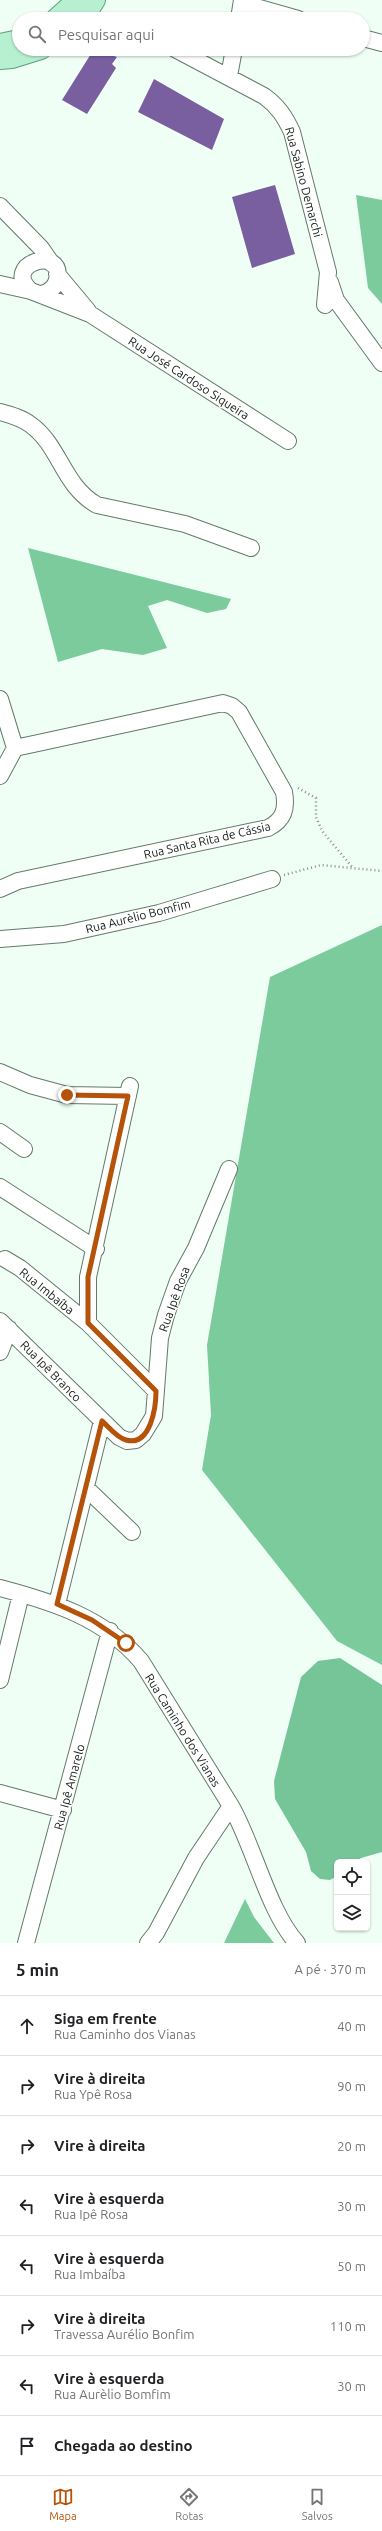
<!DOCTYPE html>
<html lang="pt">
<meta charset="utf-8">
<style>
:root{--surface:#fff;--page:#f2f2f2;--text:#202124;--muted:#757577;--line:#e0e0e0;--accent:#b45309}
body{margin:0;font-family:Ubuntu,sans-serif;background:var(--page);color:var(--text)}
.controls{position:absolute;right:12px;bottom:12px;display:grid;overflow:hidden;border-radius:6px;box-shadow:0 1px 3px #0004}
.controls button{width:36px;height:36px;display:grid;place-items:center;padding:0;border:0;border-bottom:1px solid var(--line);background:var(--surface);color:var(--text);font:20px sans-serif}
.stop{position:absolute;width:12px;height:12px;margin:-9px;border:3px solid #b45309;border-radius:50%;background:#fff}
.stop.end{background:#b45309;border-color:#fff;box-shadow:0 1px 4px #0008}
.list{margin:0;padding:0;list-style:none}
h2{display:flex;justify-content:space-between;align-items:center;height:52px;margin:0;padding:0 16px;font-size:17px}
h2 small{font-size:13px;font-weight:400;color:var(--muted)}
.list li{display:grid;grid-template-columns:26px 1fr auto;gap:12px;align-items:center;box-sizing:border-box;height:60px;padding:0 16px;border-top:1px solid var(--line)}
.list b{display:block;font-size:15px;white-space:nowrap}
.list p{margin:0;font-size:13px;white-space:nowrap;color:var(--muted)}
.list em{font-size:13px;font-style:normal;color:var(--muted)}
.icon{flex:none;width:22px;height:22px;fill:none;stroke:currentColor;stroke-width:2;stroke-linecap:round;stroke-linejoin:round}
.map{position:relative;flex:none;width:382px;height:1943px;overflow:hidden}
.search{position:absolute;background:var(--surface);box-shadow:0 1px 3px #0004;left:12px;right:12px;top:12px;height:44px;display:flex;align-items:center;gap:10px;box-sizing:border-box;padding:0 14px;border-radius:22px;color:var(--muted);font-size:15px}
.sheet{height:532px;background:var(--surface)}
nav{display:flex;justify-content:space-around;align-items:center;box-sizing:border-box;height:56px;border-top:1px solid var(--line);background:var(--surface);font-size:11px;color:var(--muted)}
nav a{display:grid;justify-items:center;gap:2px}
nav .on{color:var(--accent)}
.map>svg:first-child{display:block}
.forest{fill:#7bcb9d}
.water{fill:#76c598}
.building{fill:#795fa0}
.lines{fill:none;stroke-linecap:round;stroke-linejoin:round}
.minor-casing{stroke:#637a6b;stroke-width:18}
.major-casing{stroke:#5ea07a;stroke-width:22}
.path{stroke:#849189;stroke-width:2.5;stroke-dasharray:1 3;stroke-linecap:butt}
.minor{stroke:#fff;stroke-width:16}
.major{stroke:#b6f0d0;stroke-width:20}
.route{stroke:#b45309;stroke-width:5}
.labels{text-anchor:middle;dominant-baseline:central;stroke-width:3;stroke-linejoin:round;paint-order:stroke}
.street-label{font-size:12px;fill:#131d17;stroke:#fff}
</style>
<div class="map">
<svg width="382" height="1943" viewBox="0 0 382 1943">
<rect width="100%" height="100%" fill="#effff5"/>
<!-- forest -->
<path class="forest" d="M 356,195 L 382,200 L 382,304 L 368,288 Z
M 28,548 L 231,599 L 226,609 L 207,613 L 167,600 L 148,606 L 167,648 L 143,655 L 102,649 L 58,662 Z
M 382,925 L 382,1665 L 337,1641 L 202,1470 L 211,1415 L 207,1345 L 270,977 Z
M 245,1899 L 254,1917 L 274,1943 L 224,1943 Z"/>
<!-- water -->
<path class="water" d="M 340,1658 L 382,1685 L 382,1852 L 361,1858 L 355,1862 L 337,1862 L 337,1876 L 330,1880 L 320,1879 L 311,1871 L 306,1852 L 275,1799 L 274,1781 L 301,1677 L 318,1661 Z"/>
<!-- building -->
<path class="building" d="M 94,49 L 116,49 L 114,56 L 117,57 L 112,64 L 116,68 L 87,114 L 62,100 Z
M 154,79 L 224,119 L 212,150 L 138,112 Z
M 275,185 L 295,254 L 252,268 L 232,197 Z"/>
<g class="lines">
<!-- minor casing -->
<g class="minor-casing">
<path id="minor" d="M 242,3 L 298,19
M 239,19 L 242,0
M 363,38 L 382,43
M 175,49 L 264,96 C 278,106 285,117 292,132 L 328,272 L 325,305
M 229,76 L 234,49
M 0,206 L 41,248 L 52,264
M 57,274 L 88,311
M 330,282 L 336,300 L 382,363
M 0,284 L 31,291
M 42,294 C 49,292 55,288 57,280 C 65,244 0,264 31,291 L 90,314 L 288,441
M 0,412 C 11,415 22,418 31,425 C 60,446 63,486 97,505 L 185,524 L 251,548
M 0,699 L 15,748 L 0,776
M 0,889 L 18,881 L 268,828 C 284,820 287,809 284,792 L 239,712 L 232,706 L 223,703 L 15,748
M 0,939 L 64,934 L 159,913 L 272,879
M 0,1072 L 30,1085 L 67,1095 L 128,1096
M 0,1132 L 24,1149
M 0,1187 L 96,1249
M 5,1259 L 20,1268 L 88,1323 L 156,1391
M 0,1321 L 119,1437 L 127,1441 L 136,1440 L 143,1434 L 154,1416 L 160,1338 L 166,1315 L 178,1281 L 196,1248 L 229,1169
M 88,1323 L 88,1277 L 130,1086
M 0,1352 L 9,1329
M 86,1488 L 132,1532
M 0,1588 C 53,1602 104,1618 141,1661 L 231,1806 C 254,1846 268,1911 297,1943
M 57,1604 L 102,1421
M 0,1680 L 21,1594
M 0,1793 L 63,1810
M 26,1943 L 110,1631
M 148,1943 L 156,1933 L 196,1858 L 231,1806"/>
</g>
<!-- major casing -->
<g class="major-casing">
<path id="major" d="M 56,19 L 77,0
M 83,19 L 95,0
M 0,44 L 19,40
M 0,59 L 12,58 L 41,49"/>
</g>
<!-- path -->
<path class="path" d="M 298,788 L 316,798 L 316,817 L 322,831 L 353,868
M 284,875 L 321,865 L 382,871"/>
<!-- minor -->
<use href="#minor" class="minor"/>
<!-- major -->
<use href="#major" class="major"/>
</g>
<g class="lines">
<!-- route -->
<path class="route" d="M 67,1095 L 128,1096 L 88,1277 L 88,1323 L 156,1391 C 156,1406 151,1447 126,1440 C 117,1438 109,1427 102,1421 L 57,1604 L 92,1620 L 126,1643"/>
</g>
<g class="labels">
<!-- street labels -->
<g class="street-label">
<text transform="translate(304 182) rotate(75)">Rua Sabino Demarchi</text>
<text transform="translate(189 378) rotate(33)">Rua José Cardoso Siqueira</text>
<text transform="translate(207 840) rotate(-13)">Rua Santa Rita de Cássia</text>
<text transform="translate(138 916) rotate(-14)">Rua Aurèlio Bomfim</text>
<text transform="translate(47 1291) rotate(39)">Rua Imbaíba</text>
<text transform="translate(174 1299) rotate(-70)">Rua Ipê Rosa</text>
<text transform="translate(51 1371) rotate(45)">Rua Ipê Branco</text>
<text transform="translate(183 1730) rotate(58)">Rua Caminho dos Vianas</text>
<text transform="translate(69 1787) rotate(-75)">Rua Ipê Amarelo</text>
</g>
</g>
</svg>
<div class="controls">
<button><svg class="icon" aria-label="locate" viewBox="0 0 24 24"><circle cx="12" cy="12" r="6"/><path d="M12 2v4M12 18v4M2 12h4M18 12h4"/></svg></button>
<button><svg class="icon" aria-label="layers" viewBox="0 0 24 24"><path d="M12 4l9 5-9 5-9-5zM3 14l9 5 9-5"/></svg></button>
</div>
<div class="stop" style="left:126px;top:1643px"></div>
<div class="stop end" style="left:67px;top:1095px"></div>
<div class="search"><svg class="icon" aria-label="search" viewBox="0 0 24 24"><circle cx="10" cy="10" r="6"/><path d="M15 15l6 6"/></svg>Pesquisar aqui</div>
</div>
<section class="sheet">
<h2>5 min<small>A pé · 370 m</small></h2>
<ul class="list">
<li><svg class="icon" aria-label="ahead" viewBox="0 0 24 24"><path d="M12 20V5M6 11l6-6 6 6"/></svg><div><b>Siga em frente</b><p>Rua Caminho dos Vianas</p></div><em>40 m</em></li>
<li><svg class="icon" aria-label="right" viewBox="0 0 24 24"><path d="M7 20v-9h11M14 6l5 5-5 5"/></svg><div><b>Vire à direita</b><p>Rua Ypê Rosa</p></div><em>90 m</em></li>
<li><svg class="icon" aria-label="right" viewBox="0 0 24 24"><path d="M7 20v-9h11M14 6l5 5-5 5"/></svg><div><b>Vire à direita</b></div><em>20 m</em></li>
<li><svg class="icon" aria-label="left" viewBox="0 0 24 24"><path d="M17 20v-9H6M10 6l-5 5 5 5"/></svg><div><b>Vire à esquerda</b><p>Rua Ipê Rosa</p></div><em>30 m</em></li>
<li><svg class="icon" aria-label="left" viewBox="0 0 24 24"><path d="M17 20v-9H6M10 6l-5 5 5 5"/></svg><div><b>Vire à esquerda</b><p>Rua Imbaíba</p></div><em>50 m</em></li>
<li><svg class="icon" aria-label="right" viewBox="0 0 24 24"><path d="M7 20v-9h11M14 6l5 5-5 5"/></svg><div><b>Vire à direita</b><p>Travessa Aurélio Bonfim</p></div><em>110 m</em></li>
<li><svg class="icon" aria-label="left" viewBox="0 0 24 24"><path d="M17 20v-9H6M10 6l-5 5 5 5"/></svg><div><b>Vire à esquerda</b><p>Rua Aurèlio Bomfim</p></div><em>30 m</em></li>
<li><svg class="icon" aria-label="arrive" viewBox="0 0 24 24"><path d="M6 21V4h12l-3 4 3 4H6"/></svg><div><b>Chegada ao destino</b></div></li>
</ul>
</section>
<nav>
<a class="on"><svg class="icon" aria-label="map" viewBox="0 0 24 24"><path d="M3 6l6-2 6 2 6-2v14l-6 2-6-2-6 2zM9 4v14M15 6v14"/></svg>Mapa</a>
<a><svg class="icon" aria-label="directions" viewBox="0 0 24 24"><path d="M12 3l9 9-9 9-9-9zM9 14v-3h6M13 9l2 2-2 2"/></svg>Rotas</a>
<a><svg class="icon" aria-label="saved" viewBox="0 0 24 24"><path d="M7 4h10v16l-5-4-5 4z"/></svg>Salvos</a>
</nav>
